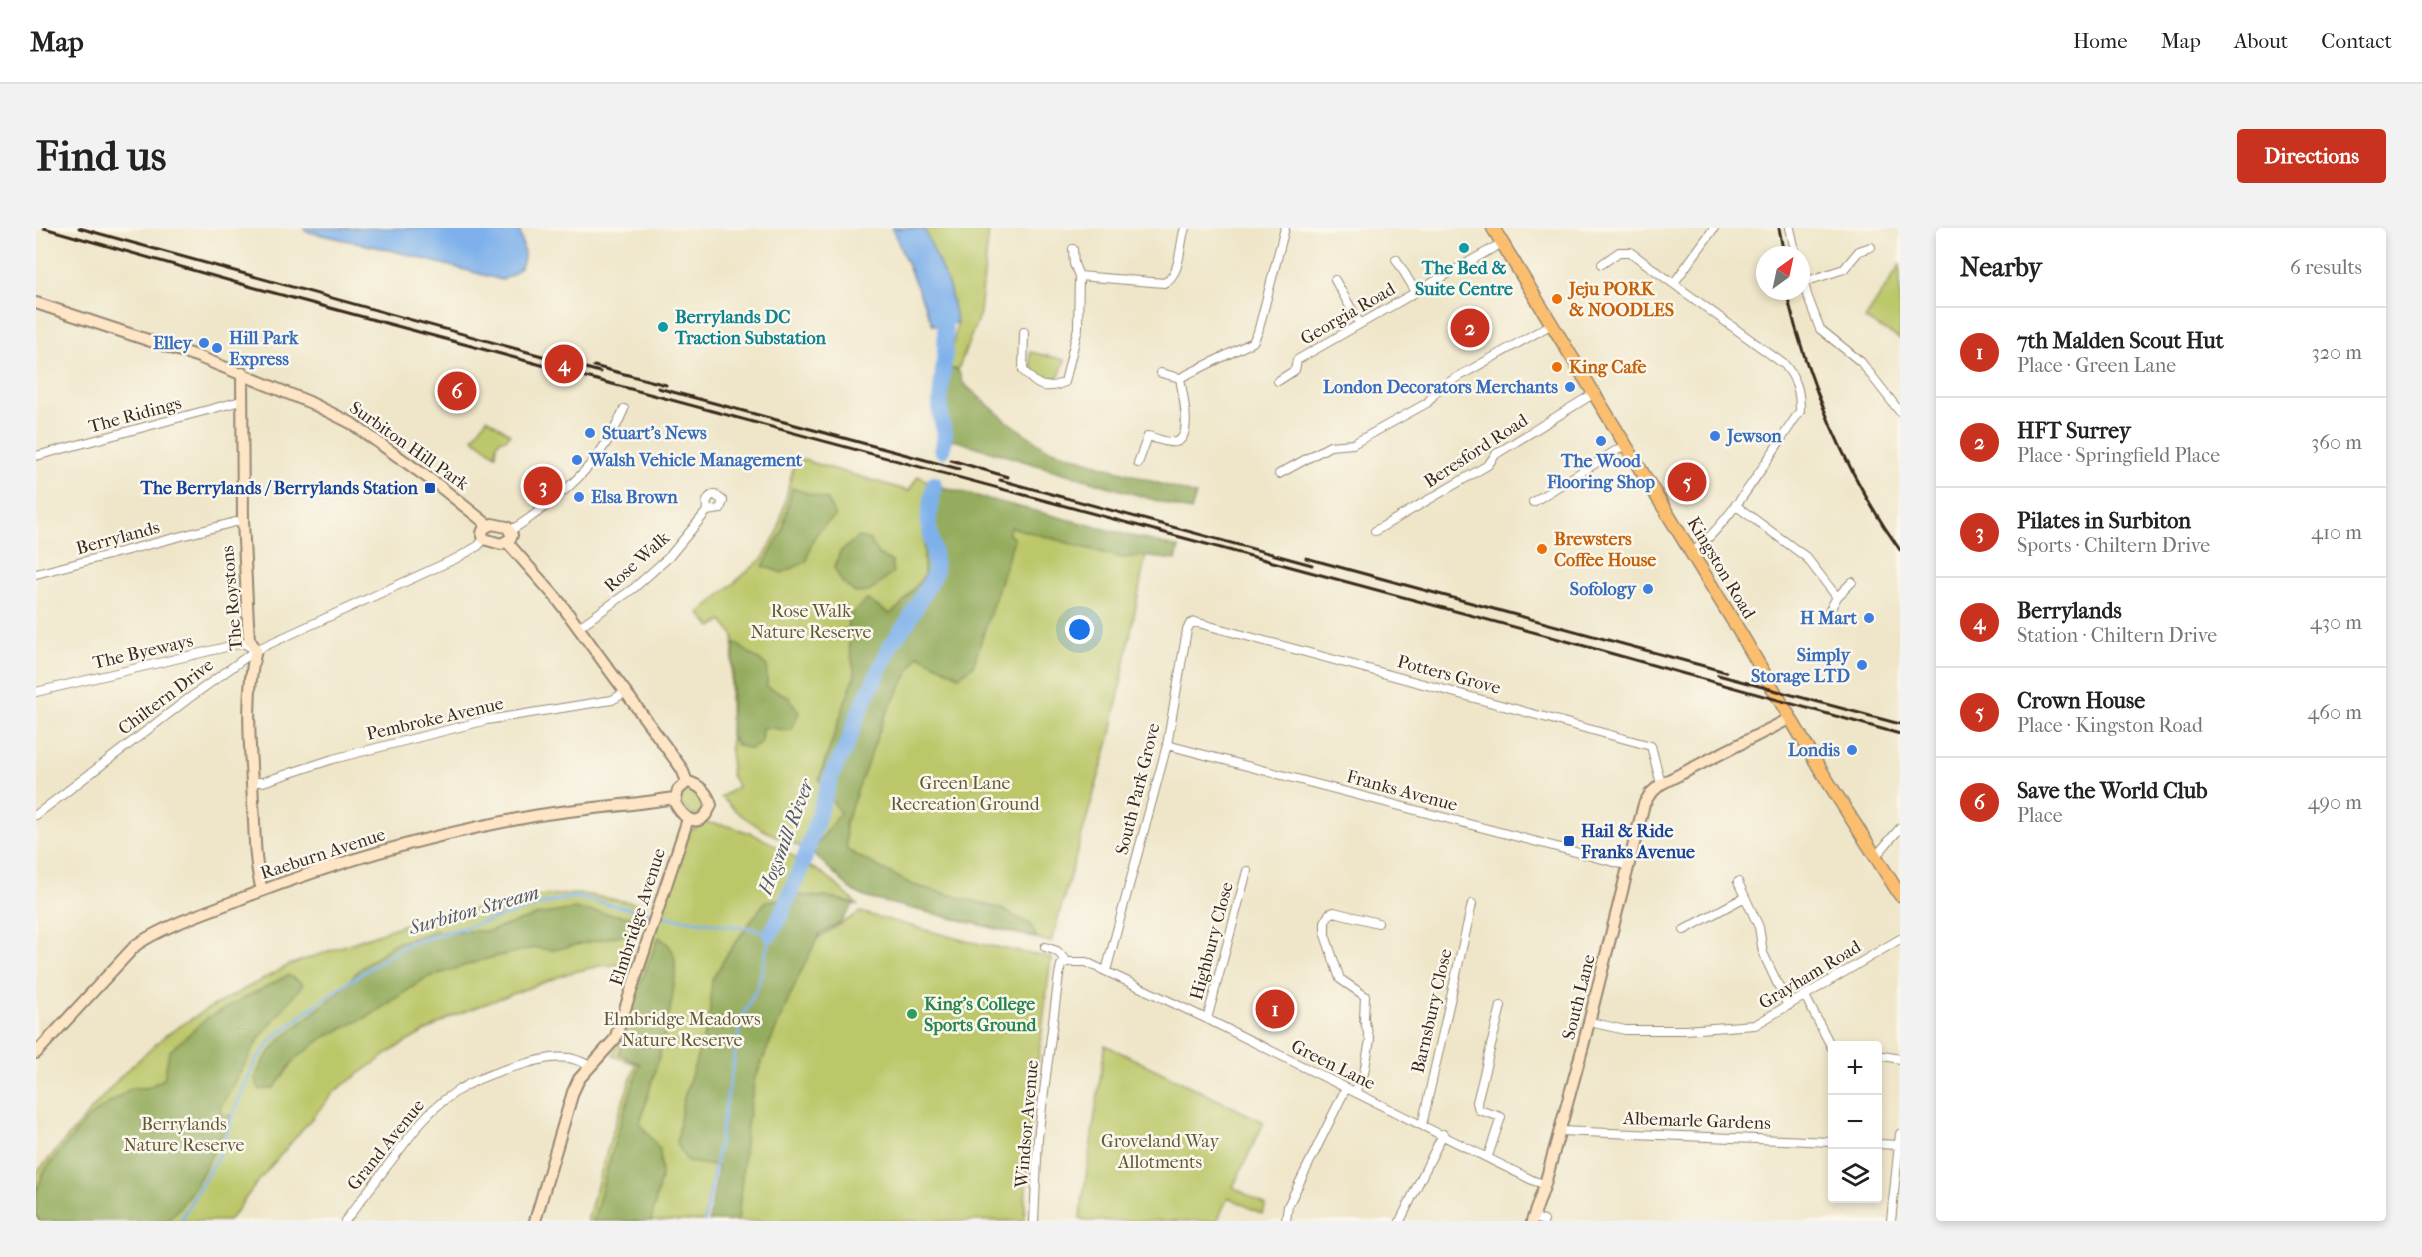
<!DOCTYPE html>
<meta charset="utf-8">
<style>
:root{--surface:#fff;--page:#f2f2f2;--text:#222;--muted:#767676;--line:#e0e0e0;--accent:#c8321e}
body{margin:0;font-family:"IM FELL French Canon",serif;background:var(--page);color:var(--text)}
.controls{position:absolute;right:18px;bottom:18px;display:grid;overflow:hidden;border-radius:6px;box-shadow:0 3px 9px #0003}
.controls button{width:54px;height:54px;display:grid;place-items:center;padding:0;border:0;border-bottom:2px solid var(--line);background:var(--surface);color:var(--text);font:30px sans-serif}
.compass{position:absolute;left:1720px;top:18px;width:54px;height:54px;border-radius:50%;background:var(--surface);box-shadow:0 3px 9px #0003;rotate:33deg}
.you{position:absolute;left:1044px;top:402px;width:21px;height:21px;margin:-15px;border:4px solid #fff;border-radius:50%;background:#1a73e8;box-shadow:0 0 0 9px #1a73e833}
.badge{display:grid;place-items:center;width:39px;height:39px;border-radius:50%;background:var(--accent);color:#fff;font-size:20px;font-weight:700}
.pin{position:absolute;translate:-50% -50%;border:3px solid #fff;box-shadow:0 2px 6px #0006}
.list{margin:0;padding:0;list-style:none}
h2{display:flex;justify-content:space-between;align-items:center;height:78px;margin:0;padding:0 24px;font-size:26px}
h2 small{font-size:20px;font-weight:400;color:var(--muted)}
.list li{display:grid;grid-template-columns:39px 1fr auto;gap:18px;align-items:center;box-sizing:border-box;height:90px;padding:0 24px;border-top:2px solid var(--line)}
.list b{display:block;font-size:22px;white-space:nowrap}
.list p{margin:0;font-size:20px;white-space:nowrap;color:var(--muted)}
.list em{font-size:20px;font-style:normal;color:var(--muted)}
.icon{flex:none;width:33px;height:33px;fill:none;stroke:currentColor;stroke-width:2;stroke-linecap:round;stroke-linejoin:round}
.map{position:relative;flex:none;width:1864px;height:993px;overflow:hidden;border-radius:6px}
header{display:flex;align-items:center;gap:36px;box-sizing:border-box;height:84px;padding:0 30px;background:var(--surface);border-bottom:2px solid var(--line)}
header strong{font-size:28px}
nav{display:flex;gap:33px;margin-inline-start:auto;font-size:21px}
.intro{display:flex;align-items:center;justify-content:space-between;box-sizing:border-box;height:144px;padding:0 36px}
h1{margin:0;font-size:42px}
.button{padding:15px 27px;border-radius:6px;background:var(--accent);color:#fff;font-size:21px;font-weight:700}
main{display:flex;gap:36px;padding:0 36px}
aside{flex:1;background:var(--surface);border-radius:6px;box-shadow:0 3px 9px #0003}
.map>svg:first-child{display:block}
.green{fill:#bbc769;stroke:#7b7844;stroke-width:1.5}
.forest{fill:#94ac5d;stroke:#686b3e;stroke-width:1.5}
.water{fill:#7eb1eb;stroke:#5c6e84;stroke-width:1.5}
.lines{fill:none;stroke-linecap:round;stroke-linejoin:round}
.stream{stroke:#7eb1eb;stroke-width:3}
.river{stroke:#7eb1eb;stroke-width:16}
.street-casing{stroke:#958874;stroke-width:10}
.secondary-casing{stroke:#958874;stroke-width:14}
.primary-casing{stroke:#958874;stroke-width:15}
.street{stroke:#fff;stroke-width:8}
.secondary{stroke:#fde5c5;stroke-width:10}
.primary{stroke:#fbbe6e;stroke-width:12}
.rail{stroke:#3b2a1e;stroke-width:3}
.culture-dot{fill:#0f9aa8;stroke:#fbf7ec;stroke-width:2}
.food-dot{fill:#e8710a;stroke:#fbf7ec;stroke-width:2}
.shop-dot{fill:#3f7fe0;stroke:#fbf7ec;stroke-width:2}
.transit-dot{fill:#1a4fb4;stroke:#fbf7ec;stroke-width:2}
.leisure-dot{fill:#2e9e5b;stroke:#fbf7ec;stroke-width:2}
.labels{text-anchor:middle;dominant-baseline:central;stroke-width:5;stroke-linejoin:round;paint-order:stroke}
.culture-label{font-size:18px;font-weight:bold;fill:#0d838f;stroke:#fbf7ec}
.food-label{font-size:18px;font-weight:bold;fill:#c56008;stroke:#fbf7ec;text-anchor:start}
.street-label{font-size:18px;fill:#3b2a1e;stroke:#fbf7ec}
.shop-label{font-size:18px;font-weight:bold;fill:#366cbe;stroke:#fbf7ec;text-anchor:end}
.transit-label{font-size:18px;font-weight:bold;fill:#164399;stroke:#fbf7ec;text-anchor:end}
.park-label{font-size:18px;fill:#615934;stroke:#fbf7ec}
.leisure-label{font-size:18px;font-weight:bold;fill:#27864d;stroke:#fbf7ec;text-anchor:start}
.water-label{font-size:20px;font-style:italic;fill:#525966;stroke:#fbf7ec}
</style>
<header>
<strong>Map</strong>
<nav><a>Home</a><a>Map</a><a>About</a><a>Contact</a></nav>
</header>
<div class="intro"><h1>Find us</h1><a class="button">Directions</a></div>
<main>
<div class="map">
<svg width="1864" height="993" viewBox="0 0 1864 993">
<rect width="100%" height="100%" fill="#fbf7ec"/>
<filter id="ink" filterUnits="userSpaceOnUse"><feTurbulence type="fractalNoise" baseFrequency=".0167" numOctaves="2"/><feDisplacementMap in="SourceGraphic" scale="12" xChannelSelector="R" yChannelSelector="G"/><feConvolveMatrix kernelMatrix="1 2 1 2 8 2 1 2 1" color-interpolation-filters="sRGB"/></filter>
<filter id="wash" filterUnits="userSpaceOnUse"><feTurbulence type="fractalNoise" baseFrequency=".008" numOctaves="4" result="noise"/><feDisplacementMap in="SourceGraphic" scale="24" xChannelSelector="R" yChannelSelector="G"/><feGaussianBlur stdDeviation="1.35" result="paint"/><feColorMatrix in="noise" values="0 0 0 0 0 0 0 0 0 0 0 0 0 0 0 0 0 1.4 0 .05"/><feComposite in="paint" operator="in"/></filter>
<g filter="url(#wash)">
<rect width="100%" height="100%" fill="#efe6c9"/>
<!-- green -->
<path class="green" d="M 887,0 L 953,0 L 944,85 L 922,142 L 913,140 L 921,95 L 913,59 Z
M 1864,37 L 1864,111 L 1829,91 Z
M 994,124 L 1029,132 L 1023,148 L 1012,152 C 996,148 994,138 994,124 Z
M 451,190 L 474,206 L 470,211 L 465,211 L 461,216 L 460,227 L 437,210 Z
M 754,228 L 873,263 L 882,248 L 902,258 L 902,264 L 1111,321 L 1075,506 L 1015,714 L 832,670 L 817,663 L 776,624 L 729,603 L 702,585 L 685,569 L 702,559 L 695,547 L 694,466 L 698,408 L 686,393 L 675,399 L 663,385 L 727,330 L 742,303 L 758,236 Z
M 649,560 C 663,560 670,571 668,584 L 657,588 L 646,577 L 643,572 Z
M 671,595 C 706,597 739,615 767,635 L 741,695 L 682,917 L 669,993 L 551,993 L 577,902 L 600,836 L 577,828 C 600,754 628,682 652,608 L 655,602 Z
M 769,637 C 792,645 804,661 822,677 L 798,670 L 755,667 Z
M 547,666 L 610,677 L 592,736 L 564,738 L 533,745 L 417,788 L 363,818 L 299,863 L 220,956 L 193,993 L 0,993 L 0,946 L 2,943 L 85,848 L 130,807 L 168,783 L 253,737 L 381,692 L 510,667 Z
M 824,684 L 930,713 L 1015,730 L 994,897 L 988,993 L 688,993 L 714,843 L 722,845 L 769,718 Z
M 1069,817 L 1228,894 L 1197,959 L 1230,977 L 1226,986 L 1192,969 L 1181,993 L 1051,993 L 1044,990 Z"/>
<!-- forest -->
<path class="forest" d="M 913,140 L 922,142 L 927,155 L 972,194 L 1010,220 L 1160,267 L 1155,283 L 914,211 L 908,186 Z
M 902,258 L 1143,320 L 1140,332 L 1105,328 L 1086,330 L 975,299 L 972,305 L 978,311 L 937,438 L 923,448 L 882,427 L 849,488 L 809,596 L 811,622 L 877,657 L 963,680 L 994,696 L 1001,710 L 832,670 L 817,663 L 776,624 L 804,585 L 783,551 L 819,446 L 813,417 L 812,389 L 831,372 L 854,386 L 864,378 L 888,348 L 888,309 L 898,295 Z
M 756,260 L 792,272 L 799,289 C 779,303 776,310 770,334 L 746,345 L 727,338 L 746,304 Z
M 822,309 L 834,312 L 842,326 L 856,334 L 857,345 L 833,364 L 819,365 L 806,354 L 798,340 L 804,324 Z
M 698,414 L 731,438 L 731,459 L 752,468 L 763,484 L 755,502 C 744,503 736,498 726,500 L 725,516 L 714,521 L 701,517 L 694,507 Z
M 761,667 L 798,670 L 818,676 L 805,694 L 783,707 L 762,750 L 719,849 L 710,904 L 702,993 L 673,993 L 682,939 L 651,933 L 641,915 L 647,873 L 673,792 L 676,752 L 692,725 L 729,674 Z
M 538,681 L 596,689 L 590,706 L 517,722 L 498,720 L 450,731 L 390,750 L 335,787 L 289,809 L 260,830 L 238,860 L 224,862 L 219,851 L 227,833 L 245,811 L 303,764 L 323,742 L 357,716 L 399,703 L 453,703 L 502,687 Z
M 623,709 C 627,712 634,717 636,722 C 650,748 613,863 604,895 L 624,922 L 625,949 L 615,993 L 557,993 L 581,906 L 604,836 L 583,826 L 603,759 Z
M 252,747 L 267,756 L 224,809 L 184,880 L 186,887 L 195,887 C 177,925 161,963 132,993 L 3,993 L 0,986 L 0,965 L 8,943 L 52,890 L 95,860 L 111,860 L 128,851 L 133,824 L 171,790 Z"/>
<!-- water -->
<path class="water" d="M 268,0 L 483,0 C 489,27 495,40 466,52 L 358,23 L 269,3 Z
M 856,0 L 888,0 L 913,59 L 921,95 L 897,97 Z"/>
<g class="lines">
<!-- stream -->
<path class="stream" d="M 624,688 L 718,701 L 734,706 L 723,755 L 705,793 L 669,993
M 144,993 L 182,928 L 207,861 L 221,831 L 239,809 L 294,766 L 371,716 L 522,672 L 539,669 L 618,686"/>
<!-- river -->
<path class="river" d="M 904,76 C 916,111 904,147 904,182 C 904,201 913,199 906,222
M 734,706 L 741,695 L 767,635 L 796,546 L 811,517 L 820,491 L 856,415 L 873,392 L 899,345 L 898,324 L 892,295 L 898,256"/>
</g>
</g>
<g filter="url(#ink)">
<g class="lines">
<!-- street casing -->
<g class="street-casing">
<path id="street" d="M 1754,0 L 1760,27
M 1360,31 L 1380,64
M 1566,36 L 1583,24 L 1594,24 L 1749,137 C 1761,152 1764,163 1764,183 C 1736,223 1694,297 1655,325
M 1765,42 L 1771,67 L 1784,101 L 1825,134 L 1864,184
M 1043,48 L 1128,55 C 1146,46 1143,16 1149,0
M 1299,52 L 1324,96
M 1768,54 L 1808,41 L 1823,23 L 1835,19
M 1638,55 L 1678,0
M 988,104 L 987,142 C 1001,158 1008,163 1029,154 L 1042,100 L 1043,48 L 1038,36 L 1037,21
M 1125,145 L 1144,150
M 1242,153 L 1259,142 L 1261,132 L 1466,15
M 0,228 L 205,173
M 1102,235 L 1112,208 C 1120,210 1132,216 1140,214 C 1158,209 1146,164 1144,150 L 1217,114 L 1222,104 L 1249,0
M 1243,246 L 1294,218 L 1317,216 L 1391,175 L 1404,159 L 1516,96
M 1497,274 L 1589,217
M 1699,277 L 1770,329 L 1801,369
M 474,302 C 484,298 493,290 502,284 C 540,256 570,225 588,181
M 1339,303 L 1452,237 L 1460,226 L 1557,166
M 0,346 L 207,292
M 1789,391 L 1801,369 L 1816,354
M 543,399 L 598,360 L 633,329 L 671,283 L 684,281 L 687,273 L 678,266 C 670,270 670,275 671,283
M 0,464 L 207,415 L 218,421
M 1131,517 L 1593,638
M 216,554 L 227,554 L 297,531 L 451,492 L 576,472 L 590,464
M 0,587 L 152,471 L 220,422 L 421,330 L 442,318 L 448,311
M 1840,628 L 1864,600
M 1702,654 L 1723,699 L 1727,725 L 1752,778
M 1648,702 L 1709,669
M 1009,719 L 1021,723 L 1031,734 L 1050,734 L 1171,791 L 1498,953 L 1509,956
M 1070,743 L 1131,517 L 1151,402 L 1154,396 L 1159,394 L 1615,518 L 1625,556
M 1769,768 L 1796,820
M 1171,791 L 1211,643
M 1554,794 L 1589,802 L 1649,802 L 1719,797 L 1864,711
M 1842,827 L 1864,831
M 1319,864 L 1328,845 L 1334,812 L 1328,791 L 1329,768 L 1304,751 L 1289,707 L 1289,694 L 1293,686 L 1298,684 L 1342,695
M 1386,897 L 1436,676
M 1524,903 L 1796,914
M 1842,916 L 1863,917
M 1452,928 L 1465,889 L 1443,882 L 1441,874 L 1465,778
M 1497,989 L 1508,993
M 309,993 L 385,894 C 415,860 448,846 492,835 C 505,831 519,828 533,830 C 540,831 548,835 555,838
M 998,993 L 1002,910 L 1023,747 L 1025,737 L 1031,734
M 1250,993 L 1252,978 L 1310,860
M 1364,993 L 1407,906
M 1855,993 L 1864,906"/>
</g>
<!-- secondary casing -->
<g class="secondary-casing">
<path id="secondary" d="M 0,75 L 163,129 L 273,174 L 315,195 L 402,257 L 452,297
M 206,145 L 207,292 L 212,395 L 213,411 L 220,422 C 208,469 215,526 217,575 C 219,604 218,634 226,662
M 456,296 L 471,299 L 476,307 L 474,311 L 465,316 L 448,311 L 446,305 L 448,300 Z
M 471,314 L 522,372 L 646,541 L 651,554
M 651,554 C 663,556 672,565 675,577 C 665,602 649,593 639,575 L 642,562 Z
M 0,825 L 100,717 C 132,696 169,685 204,671 C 299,634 398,606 498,588 C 545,580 592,578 638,570
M 499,993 L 537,864 L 543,851 L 579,811 L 652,591
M 1496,993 L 1509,956 L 1547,818 L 1608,576 L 1614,566 L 1625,556 L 1755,490"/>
</g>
<!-- primary casing -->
<g class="primary-casing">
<path id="primary" d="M 1457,0 L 1708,411 L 1784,541 L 1864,667"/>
</g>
<!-- street -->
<use href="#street" class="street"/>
<!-- secondary -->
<use href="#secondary" class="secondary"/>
<!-- primary -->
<use href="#primary" class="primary"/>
<!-- rail -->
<path class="rail" d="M 8,0 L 216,59 L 1545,417 L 1864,506
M 43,0 L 564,144
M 1743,0 L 1748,27
M 1750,63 C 1771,152 1811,248 1864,322
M 558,138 L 630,157
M 622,160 L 923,241
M 915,232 L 972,249
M 964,252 L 1276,337
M 1270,330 L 1690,444
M 1682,447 L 1864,496"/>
</g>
</g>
<!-- markers -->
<g class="culture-dot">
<circle cx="1428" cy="20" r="6"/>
<circle cx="627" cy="99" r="6"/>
</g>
<g class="food-dot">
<circle cx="1521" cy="71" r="6"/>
<circle cx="1521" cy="139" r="6"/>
<circle cx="1506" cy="321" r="6"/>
</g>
<g class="shop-dot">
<circle cx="168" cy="115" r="6"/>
<circle cx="181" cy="120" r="6"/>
<circle cx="1534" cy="159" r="6"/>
<circle cx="554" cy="205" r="6"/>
<circle cx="1679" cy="208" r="6"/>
<circle cx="1565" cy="213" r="6"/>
<circle cx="541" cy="232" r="6"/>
<circle cx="543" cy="269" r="6"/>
<circle cx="1612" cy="361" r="6"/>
<circle cx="1833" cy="390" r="6"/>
<circle cx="1826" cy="437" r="6"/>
<circle cx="1816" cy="522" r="6"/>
</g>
<g class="transit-dot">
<rect x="388" y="254" width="12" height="12" rx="3"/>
<rect x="1527" y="607" width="12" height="12" rx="3"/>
</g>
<circle class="leisure-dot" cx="876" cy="786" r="6"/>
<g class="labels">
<!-- culture labels -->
<g class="culture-label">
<text x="1428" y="40">The Bed &amp;<tspan x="1428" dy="21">Suite Centre</tspan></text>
<text x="639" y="89" text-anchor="start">Berrylands DC<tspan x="639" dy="21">Traction Substation</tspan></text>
</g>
<!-- food labels -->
<g class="food-label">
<text x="1533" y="61">Jeju PORK<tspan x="1533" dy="21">&amp; NOODLES</tspan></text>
<text x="1533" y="139">King Cafe</text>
<text x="1518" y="311">Brewsters<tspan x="1518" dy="21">Coffee House</tspan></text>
</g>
<!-- street labels -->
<g class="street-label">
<text transform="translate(1312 86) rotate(-30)">Georgia Road</text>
<text transform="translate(99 187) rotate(-15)">The Ridings</text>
<text transform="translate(373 218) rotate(35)">Surbiton Hill Park</text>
<text transform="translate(1440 223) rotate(-33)">Beresford Road</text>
<text transform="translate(82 310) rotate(-15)">Berrylands</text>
<text transform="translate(601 334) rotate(-42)">Rose Walk</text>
<text transform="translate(1685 340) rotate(59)">Kingston Road</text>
<text transform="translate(196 370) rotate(-95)">The Roystons</text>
<text transform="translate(107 424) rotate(-13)">The Byeways</text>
<text transform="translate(1413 447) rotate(15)">Potters Grove</text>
<text transform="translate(130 469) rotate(-37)">Chiltern Drive</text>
<text transform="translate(399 491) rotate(-13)">Pembroke Avenue</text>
<text transform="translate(1102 561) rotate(-76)">South Park Grove</text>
<text transform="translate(1366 563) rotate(15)">Franks Avenue</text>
<text transform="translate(287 626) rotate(-18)">Raeburn Avenue</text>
<text transform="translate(602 689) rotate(-72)">Elmbridge Avenue</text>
<text transform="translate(1176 713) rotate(-75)">Highbury Close</text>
<text transform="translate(1774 747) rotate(-31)">Grayham Road</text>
<text transform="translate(1543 769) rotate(-76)">South Lane</text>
<text transform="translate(1396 783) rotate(-77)">Barnsbury Close</text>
<text transform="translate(1297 837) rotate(26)">Green Lane</text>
<text transform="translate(1661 893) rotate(2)">Albemarle Gardens</text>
<text transform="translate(991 896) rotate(-85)">Windsor Avenue</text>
<text transform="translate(350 917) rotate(-51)">Grand Avenue</text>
</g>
<!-- shop labels -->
<g class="shop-label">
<text x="193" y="110" text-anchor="start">Hill Park<tspan x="193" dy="21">Express</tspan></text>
<text x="156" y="115">Elley</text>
<text x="1522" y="159">London Decorators Merchants</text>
<text x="566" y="205" text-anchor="start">Stuart's News</text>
<text x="1691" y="208" text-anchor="start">Jewson</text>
<text x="553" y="232" text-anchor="start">Walsh Vehicle Management</text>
<text x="1565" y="233" text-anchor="middle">The Wood<tspan x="1565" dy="21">Flooring Shop</tspan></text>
<text x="555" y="269" text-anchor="start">Elsa Brown</text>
<text x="1600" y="361">Sofology</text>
<text x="1821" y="390">H Mart</text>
<text x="1814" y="427">Simply<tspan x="1814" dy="21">Storage LTD</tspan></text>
<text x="1804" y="522">Londis</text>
</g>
<!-- transit labels -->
<g class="transit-label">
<text x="382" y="260">The Berrylands / Berrylands Station</text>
<text x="1545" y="603" text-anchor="start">Hail &amp; Ride<tspan x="1545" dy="21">Franks Avenue</tspan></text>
</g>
<!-- park labels -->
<g class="park-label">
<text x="775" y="383">Rose Walk<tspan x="775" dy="21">Nature Reserve</tspan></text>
<text x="929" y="555">Green Lane<tspan x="929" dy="21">Recreation Ground</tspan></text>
<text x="646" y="791">Elmbridge Meadows<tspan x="646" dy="21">Nature Reserve</tspan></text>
<text x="148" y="896">Berrylands<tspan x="148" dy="21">Nature Reserve</tspan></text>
<text x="1124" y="913">Groveland Way<tspan x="1124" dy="21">Allotments</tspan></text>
</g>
<!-- leisure labels -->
<g class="leisure-label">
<text x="888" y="776">King's College<tspan x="888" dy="21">Sports Ground</tspan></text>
</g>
<!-- water labels -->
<g class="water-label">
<text transform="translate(750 609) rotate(-69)">Hogsmill River</text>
<text transform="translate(438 682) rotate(-16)">Surbiton Stream</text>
</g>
</g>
</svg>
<div class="controls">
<button>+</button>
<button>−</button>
<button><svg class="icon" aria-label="layers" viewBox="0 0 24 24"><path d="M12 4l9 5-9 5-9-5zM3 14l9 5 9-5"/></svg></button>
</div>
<svg class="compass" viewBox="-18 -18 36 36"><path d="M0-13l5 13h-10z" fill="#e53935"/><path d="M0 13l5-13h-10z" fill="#767676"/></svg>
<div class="you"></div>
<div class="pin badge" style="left:1239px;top:781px">1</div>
<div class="pin badge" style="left:1434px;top:100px">2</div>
<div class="pin badge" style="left:507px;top:258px">3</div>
<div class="pin badge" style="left:528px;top:136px">4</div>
<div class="pin badge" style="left:1651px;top:254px">5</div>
<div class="pin badge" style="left:421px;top:163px">6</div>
</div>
<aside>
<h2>Nearby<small>6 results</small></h2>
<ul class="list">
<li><span class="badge">1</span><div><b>7th Malden Scout Hut</b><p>Place · Green Lane</p></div><em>320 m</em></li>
<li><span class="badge">2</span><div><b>HFT Surrey</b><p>Place · Springfield Place</p></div><em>360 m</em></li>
<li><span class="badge">3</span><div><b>Pilates in Surbiton</b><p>Sports · Chiltern Drive</p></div><em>410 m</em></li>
<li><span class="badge">4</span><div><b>Berrylands</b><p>Station · Chiltern Drive</p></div><em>430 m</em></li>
<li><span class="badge">5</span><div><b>Crown House</b><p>Place · Kingston Road</p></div><em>460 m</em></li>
<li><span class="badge">6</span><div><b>Save the World Club</b><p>Place</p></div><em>490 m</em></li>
</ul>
</aside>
</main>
